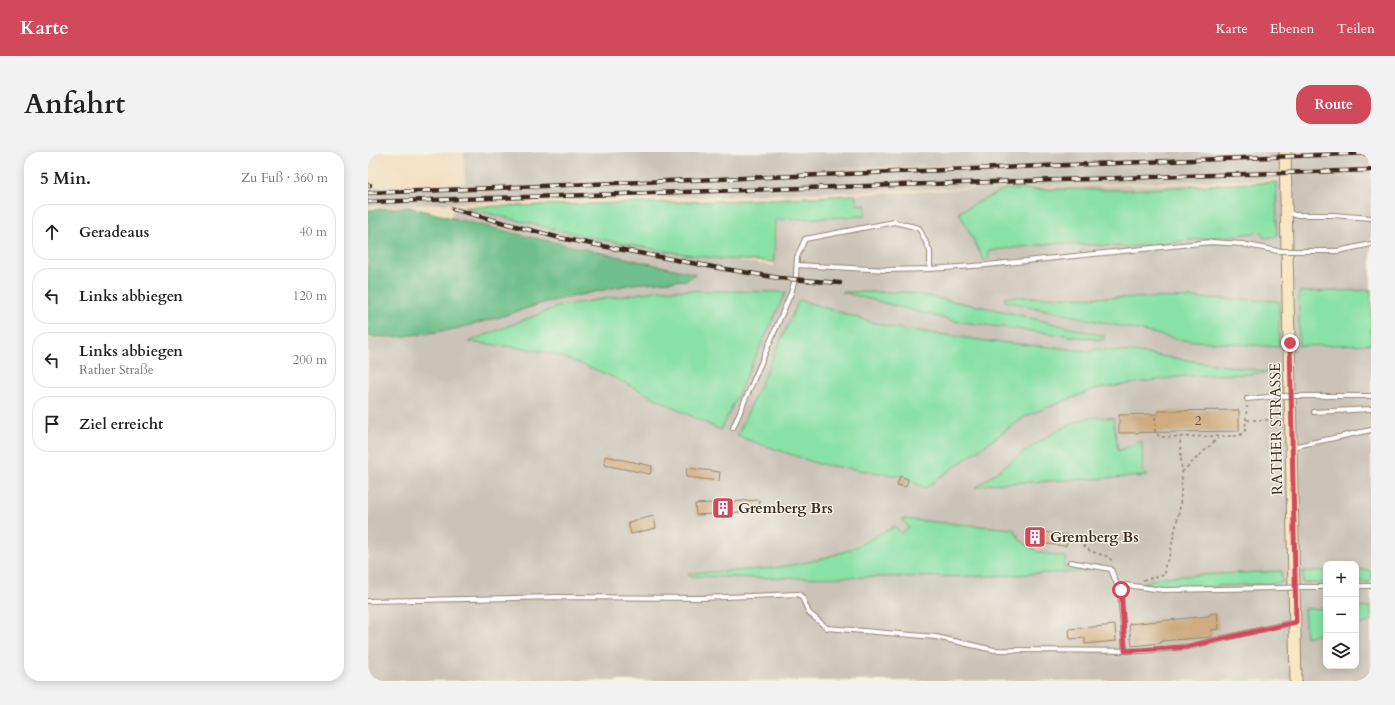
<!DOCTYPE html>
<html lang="de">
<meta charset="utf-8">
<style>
:root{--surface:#fff;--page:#f2f2f2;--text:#222;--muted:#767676;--line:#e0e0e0;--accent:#d1495b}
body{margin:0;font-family:Cardo,serif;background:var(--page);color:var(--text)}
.controls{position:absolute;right:12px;bottom:12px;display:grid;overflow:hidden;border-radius:8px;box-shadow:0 2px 10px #0003}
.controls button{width:36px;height:36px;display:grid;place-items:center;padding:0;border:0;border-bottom:1px solid var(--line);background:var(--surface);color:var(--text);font:20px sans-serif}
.stop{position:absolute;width:12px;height:12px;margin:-9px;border:3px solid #d1495b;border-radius:50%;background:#fff}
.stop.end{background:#d1495b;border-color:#fff;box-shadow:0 1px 4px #0008}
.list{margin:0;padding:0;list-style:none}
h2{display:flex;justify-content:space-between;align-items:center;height:52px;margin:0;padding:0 16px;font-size:17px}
h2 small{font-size:13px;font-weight:400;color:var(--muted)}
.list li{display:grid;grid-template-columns:26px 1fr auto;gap:12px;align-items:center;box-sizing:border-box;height:56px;margin:0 8px 8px;padding:0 8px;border:1px solid var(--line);border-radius:16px}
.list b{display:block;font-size:15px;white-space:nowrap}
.list p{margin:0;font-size:13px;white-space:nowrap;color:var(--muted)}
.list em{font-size:13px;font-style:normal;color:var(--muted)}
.icon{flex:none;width:22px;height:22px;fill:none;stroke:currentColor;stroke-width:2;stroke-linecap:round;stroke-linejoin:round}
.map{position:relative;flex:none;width:1003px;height:529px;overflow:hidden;border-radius:16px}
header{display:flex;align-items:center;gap:24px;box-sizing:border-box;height:56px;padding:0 20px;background:var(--accent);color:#fff}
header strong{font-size:19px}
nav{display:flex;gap:22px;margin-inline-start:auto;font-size:14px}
.intro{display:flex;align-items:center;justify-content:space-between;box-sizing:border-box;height:96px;padding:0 24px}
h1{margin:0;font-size:28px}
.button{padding:10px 18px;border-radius:16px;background:var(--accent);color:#fff;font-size:14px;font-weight:700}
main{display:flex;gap:24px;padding:0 24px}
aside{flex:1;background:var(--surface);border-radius:16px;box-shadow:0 2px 10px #0003}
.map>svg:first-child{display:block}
.industrial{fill:#cbc3b8;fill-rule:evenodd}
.green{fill:#88e1a6;stroke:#628662}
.forest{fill:#6ebf8b;stroke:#547454}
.building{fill:#ceac80}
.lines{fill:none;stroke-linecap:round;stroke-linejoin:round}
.lane-casing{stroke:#968470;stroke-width:6}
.secondary-casing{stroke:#968470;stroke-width:13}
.path{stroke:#968470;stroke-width:1.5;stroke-dasharray:3 3;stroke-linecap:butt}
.lane{stroke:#fff;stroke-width:4}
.secondary{stroke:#f8e7c3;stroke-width:11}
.rail-casing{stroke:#3b2a1e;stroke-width:4.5}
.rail{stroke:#f7f3e8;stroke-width:3;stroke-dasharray:9;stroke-linecap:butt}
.lane-bridge-casing{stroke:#968470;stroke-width:6;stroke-linecap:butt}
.lane-bridge{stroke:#fff;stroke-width:4}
.route{stroke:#d1495b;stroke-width:5}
.labels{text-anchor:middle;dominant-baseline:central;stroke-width:3;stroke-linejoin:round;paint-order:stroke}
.number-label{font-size:13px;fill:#604a36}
.street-label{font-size:15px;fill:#3b2a1e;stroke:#f7f3e8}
.poi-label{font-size:15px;font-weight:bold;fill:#3b2a1e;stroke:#f7f3e8;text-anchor:start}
</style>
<header>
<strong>Karte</strong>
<nav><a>Karte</a><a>Ebenen</a><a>Teilen</a></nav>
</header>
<div class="intro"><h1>Anfahrt</h1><a class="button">Route</a></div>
<main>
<aside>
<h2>5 Min.<small>Zu Fuß · 360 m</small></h2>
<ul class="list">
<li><svg class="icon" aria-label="ahead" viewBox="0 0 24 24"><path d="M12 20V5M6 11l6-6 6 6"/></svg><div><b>Geradeaus</b></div><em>40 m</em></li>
<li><svg class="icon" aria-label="left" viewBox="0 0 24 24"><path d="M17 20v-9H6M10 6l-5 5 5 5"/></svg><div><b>Links abbiegen</b></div><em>120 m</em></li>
<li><svg class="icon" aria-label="left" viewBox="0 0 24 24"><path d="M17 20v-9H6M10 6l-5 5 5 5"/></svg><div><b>Links abbiegen</b><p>Rather Straße</p></div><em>200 m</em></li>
<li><svg class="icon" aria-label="arrive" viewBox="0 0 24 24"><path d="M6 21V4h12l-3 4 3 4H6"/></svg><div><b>Ziel erreicht</b></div></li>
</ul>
</aside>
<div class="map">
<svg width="1003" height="529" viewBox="0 0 1003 529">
<rect width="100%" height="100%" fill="#f7f3e8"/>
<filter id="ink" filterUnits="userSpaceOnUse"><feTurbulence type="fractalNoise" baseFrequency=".025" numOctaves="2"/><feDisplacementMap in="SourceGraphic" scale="8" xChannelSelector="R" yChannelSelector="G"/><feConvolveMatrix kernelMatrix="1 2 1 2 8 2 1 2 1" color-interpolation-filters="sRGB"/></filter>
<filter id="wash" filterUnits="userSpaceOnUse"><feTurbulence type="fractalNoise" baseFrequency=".012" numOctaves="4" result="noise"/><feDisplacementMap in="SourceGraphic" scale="16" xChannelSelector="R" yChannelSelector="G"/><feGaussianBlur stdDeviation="0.9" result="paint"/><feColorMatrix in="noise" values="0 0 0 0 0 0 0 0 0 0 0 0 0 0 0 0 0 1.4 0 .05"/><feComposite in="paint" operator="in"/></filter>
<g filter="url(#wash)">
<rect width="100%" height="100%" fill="#f1dfc1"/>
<!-- industrial -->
<path class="industrial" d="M 96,0 L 1003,0 L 1003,24 L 939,26 L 1003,25 L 1003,138 L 931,140 L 931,193 L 1003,192 L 1003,418 L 988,418 L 988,412 L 958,412 L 958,419 L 936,419 L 935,431 L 958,431 L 958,456 L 936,457 L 938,485 L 958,481 L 958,514 L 988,514 L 988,474 L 1003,469 L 1003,529 L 0,529 L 0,187 L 41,185 L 94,175 L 212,135 L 319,128 L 328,122 L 83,66 L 87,53 L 199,81 L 331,104 L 406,114 L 410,46 L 626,36 L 904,30 L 928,26 L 0,54 L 0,36 L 97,32 ZM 845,2 L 806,4 L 712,7 ZM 618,11 L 546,15 L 457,18 L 458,17 ZM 908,30 L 909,85 L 895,86 L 895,80 L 761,95 L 689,91 L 619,99 L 621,106 L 616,109 L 591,60 L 637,37 L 760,38 ZM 293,138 L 418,140 L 353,278 L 234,222 L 196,205 L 148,195 L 101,190 L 191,154 ZM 476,140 L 538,140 L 630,158 L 736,184 L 735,188 L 586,169 ZM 637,145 L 836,146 L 910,149 L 911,194 L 815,188 L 637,149 ZM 431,148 L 522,175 L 619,189 L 722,199 L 728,197 L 772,201 L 902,221 L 816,224 L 727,237 L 658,264 L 557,336 L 532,324 L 451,312 L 369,284 ZM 723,265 L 745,266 L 750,299 L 774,290 L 775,320 L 779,324 L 620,332 L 608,335 L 680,285 L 697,275 ZM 535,367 L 646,377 L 652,388 L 670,400 L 698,405 L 696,415 L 720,417 L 720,419 L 626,424 L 399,426 L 321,423 L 321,421 L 386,418 L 426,414 L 468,403 L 527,374 L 532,381 L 541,376 ZM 913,420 L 914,431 L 810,436 L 794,435 L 775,430 L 795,425 L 811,424 Z
M 988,430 L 1003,430 L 1003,455 L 988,456 Z"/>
<!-- green -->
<path class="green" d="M 908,30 L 909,85 L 895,86 L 895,80 L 761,95 L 689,91 L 620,99 L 621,106 L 616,109 L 591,60 L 637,37 L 760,38 Z
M 487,43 L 489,52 L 498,53 L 497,64 L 407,68 L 406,110 C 381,108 355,108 330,104 C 251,93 173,75 96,55 L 356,49 Z
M 293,138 L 418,140 L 353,278 C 301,255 251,225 197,206 C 166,195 132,194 100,190 L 191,154 Z
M 1003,138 L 1003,192 L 931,194 L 931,140 Z
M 474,140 L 538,140 L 630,158 L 736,184 L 735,188 L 586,169 Z
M 637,145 L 836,146 L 911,149 L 911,195 L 815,188 L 637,149 Z
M 431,148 L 522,175 L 619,189 L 722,199 L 728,197 L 772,201 L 906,221 L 816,224 L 727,237 L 658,264 L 557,336 L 532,324 L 451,312 L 369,284 Z
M 723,265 L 745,266 L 750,299 L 774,289 L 775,320 L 780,324 L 620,332 L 607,336 C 643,311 680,277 723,265 Z
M 534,367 L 646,377 L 652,388 L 670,400 L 698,405 L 696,415 L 720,417 L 720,419 L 626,424 L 399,426 L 321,424 L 321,421 C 370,419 419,418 466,403 C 487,397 507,384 527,374 L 533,381 L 541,376 Z
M 988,418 L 1003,418 L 1003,430 L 988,430 Z
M 913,419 L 914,431 L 810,436 L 794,435 L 774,431 L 795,425 L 811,424 Z
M 935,419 L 958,419 L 958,431 L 935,431 Z
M 1003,455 L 1003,469 L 988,474 L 988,456 Z
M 958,456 L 958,481 L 938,485 L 936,457 Z"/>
<!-- forest -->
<path class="forest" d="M 40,55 L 145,81 L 328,122 L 319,128 L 264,132 L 175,151 L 129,166 L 83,178 L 32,185 L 0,185 L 0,58 Z"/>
<g id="blocks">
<!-- building -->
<path class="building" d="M 871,258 L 871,279 L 751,281 L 751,263 L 790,262 L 790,259 Z
M 237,304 L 284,314 L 282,322 L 236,313 Z
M 319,316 L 352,320 L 351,329 L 318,325 Z
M 532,324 L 540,327 L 538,335 L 529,333 Z
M 391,348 L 392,359 L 328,363 L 327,352 Z
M 286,364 L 288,376 L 263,382 L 260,370 Z
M 662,378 L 700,383 L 698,394 L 661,390 Z
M 849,461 L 851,477 L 843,478 L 844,485 L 793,489 L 793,491 L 764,494 L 761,472 L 841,464 L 841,462 Z
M 747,473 L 748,489 L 717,492 L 717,486 L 702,487 L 701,477 Z"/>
</g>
</g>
<g filter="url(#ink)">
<use href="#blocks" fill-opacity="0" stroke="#968470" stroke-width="1"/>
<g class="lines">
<!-- lane casing -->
<g class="lane-casing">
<path id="lane" d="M 920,60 L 927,63 L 965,63 L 1003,66
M 929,99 L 970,99 L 1003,92
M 429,113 L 519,118 L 562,117 L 619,113 L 843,90 L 874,92 L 910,99
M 932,244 L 1003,244
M 879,247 L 913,244
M 946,260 L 1003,257
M 365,276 L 423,141 L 428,124 L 429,105 L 437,87 L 526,70 L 551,76 L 562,99 L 562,117
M 924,295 L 1003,278
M 702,410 L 743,417 L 749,433 L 753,438
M 988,434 L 1003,434
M 935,435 L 958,435
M 0,449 L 190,445 L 334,446 L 430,442 L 434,445 L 441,461 L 459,476 L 568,485 L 626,498 L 774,499 L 818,495 L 926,470
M 757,499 L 752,440 L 755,435 L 758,433 L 795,438 L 914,436"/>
</g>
<!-- secondary casing -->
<g class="secondary-casing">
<path id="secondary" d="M 917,0 L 928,529"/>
</g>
<!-- path -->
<path class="path" d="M 787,265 L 787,280 L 792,285 L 871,284 L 877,279 L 879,254
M 879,268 L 913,268
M 814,320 L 850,286
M 701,383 L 705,384 L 722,399 L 741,405 L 745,411
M 775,428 L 797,423 L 797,413 L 801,405 L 812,355 L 814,326 L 812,285"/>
<!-- lane -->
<use href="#lane" class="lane"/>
<!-- secondary -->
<use href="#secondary" class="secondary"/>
<!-- rail casing -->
<g class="rail-casing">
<path id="rail" d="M 0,33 L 2,33
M 0,41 L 1003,1
M 0,50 L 1003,18
M 85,57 L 192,86 L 345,115 L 411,126 L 472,131"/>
</g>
<!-- rail -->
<use href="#rail" class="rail"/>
<!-- lane-bridge casing -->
<g class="lane-bridge-casing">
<path id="lane-bridge" d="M 910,99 L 929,99
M 913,244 L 932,244
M 914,436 L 935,435"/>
</g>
<!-- lane-bridge -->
<use href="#lane-bridge" class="lane-bridge"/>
</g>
</g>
<g class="lines" filter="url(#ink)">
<!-- route -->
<path class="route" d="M 753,438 L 757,499 L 818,495 L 928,470 L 922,191"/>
</g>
<!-- icons -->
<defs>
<g id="building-square" transform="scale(1.15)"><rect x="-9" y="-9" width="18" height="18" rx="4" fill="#d1495b" stroke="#f7f3e8"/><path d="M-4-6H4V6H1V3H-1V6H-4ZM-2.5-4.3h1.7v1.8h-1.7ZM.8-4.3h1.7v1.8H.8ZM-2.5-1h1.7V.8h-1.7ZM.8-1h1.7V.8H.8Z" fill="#fff"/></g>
</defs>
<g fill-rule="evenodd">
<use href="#building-square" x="355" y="356"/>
<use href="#building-square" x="667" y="385"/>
</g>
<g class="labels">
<!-- number labels -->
<g class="number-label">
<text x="830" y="269">2</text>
</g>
<!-- street labels -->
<g class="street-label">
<text transform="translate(908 277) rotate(-91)">RATHER STRASSE</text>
</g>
<!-- poi labels -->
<g class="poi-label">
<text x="370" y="356">Gremberg Brs</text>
<text x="682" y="385">Gremberg Bs</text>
</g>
</g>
</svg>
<div class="controls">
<button>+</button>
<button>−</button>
<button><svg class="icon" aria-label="layers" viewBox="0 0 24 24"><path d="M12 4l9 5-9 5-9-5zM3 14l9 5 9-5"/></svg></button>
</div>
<div class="stop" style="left:753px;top:438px"></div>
<div class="stop end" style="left:922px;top:191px"></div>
</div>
</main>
